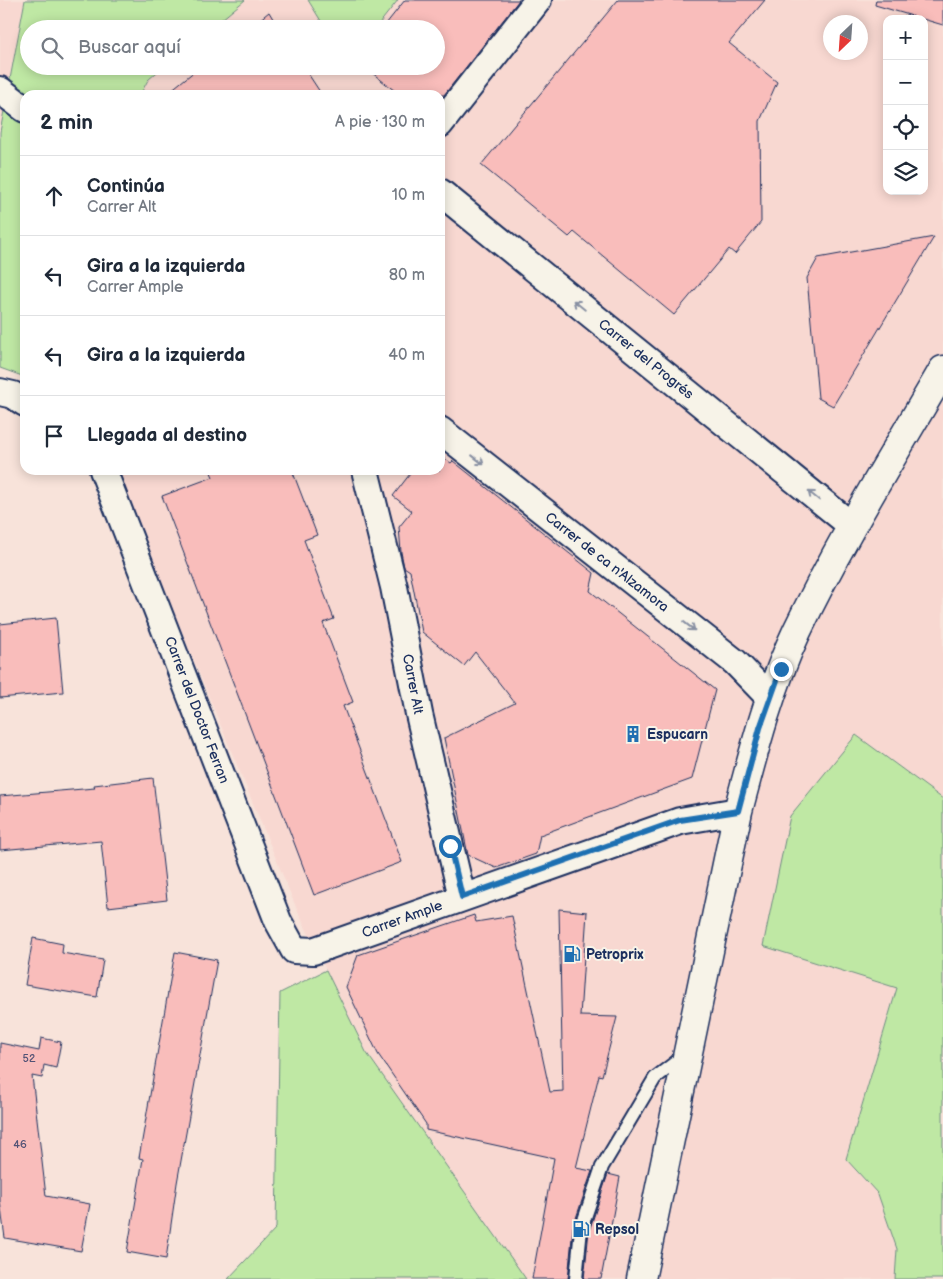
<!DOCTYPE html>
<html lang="es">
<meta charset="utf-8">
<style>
:root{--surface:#fff;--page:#f6f6f7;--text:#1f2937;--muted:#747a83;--line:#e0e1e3}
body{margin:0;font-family:"Balsamiq Sans",sans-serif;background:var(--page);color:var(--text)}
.controls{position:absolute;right:15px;top:15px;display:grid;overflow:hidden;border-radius:10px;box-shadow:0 2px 12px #0003}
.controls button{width:45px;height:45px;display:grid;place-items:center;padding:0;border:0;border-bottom:1px solid var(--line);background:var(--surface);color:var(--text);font:25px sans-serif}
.compass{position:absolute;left:823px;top:15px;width:45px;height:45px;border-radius:50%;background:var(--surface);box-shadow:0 2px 12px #0003;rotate:205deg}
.stop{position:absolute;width:15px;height:15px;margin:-11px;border:4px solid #1f6fb2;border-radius:50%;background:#fff}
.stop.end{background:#1f6fb2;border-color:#fff;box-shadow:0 1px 5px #0008}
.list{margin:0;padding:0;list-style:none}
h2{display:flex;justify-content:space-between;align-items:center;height:65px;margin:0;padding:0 20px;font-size:21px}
h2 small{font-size:16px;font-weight:400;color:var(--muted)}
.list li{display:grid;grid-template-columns:32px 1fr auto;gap:15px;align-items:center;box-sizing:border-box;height:80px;padding:0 20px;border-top:1px solid var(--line)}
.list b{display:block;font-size:19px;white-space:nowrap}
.list p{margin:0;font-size:16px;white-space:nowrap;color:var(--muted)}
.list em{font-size:16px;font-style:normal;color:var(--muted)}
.icon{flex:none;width:28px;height:28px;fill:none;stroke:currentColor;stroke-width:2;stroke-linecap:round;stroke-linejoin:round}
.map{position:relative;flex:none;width:943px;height:1279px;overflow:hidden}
.search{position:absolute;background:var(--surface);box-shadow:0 2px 12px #0003;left:20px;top:20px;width:425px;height:55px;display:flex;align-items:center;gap:12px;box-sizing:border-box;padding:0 18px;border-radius:28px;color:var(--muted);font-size:19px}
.panel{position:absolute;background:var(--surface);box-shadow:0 2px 12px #0003;left:20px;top:90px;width:425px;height:385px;border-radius:15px}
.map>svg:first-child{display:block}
.built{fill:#f8d8d1;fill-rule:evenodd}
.green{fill:#bfe8a4;stroke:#6d8c81}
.building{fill:#f9bdbb;stroke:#1b2f5e}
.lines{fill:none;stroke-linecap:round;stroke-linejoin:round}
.service-casing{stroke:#1b2f5e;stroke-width:16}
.minor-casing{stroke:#1b2f5e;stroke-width:30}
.secondary-casing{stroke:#1b2f5e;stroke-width:31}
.service{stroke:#f7f3e8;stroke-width:12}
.minor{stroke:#f7f3e8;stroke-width:26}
.secondary{stroke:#f7f3e8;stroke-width:28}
.oneway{stroke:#8991a3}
.route{stroke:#1f6fb2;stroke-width:6}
.labels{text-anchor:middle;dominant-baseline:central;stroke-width:4;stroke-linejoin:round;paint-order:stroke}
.number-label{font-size:11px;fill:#525275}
.street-label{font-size:14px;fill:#1b2f5e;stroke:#f7f3e8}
.poi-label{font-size:14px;font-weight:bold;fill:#1b2f5e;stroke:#f7f3e8;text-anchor:start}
</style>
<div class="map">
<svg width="943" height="1279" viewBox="0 0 943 1279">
<rect width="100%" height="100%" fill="#f8e3da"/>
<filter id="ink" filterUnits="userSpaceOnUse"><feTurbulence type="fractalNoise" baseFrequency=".02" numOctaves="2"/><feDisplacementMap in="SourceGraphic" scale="10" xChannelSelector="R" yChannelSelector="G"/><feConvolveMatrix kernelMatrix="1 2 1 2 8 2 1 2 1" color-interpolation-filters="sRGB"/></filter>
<g filter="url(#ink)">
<!-- built -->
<path class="built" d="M 0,0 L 25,0 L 0,132 Z
M 245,0 L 308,0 L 326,29 L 210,29 Z
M 398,0 L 943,0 L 943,799 L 856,735 L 763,946 L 897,988 L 846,1159 L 878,1194 L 897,1249 L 895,1279 L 526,1279 L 366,1052 L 298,912 L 115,470 L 440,470 L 440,95 L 140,95 L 148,80 L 164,66 L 436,66 L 436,29 L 375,29 ZM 887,19 L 924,19 L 924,191 L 887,191 ZM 830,22 L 860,22 L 860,52 L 830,52 Z"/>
<!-- green -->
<path class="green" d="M 25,0 L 245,0 L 210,29 L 29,29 L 29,66 L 164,66 L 148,80 L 140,95 L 25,95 L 25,377 L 0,368 L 0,132 Z
M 308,0 L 398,0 L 375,29 L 326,29 Z
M 856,735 L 943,799 L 943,1279 L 895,1279 L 897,1249 L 878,1194 L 846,1159 L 897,988 L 763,946 L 790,816 Z
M 326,970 L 366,1052 L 526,1279 L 228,1279 L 276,1228 L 280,993 Z"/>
<!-- building -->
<path class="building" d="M 405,0 L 519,0 L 444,95 L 400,95 L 371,72 L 376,66 L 436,66 L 436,29 L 382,29 Z
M 618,0 L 765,0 L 729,43 L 777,82 L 760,121 L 761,222 L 735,254 L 729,249 L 674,315 L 574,232 L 569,237 L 481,165 Z
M 876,0 L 943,0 L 943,25 L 875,5 Z
M 269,12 L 279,29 L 248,29 Z
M 201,66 L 303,66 L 322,95 L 165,95 Z
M 934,237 L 833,406 L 818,398 L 807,278 L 818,258 Z
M 440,455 L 451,463 L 453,461 L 594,573 L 590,591 L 715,690 L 692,779 L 540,835 L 536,854 L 496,868 L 468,855 L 444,738 L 515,703 L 475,652 L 464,666 L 422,632 L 410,571 L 404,567 L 401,552 L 399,527 L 412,511 L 393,496 L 413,470 L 440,470 Z
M 210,470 L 292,470 L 317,535 L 304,540 L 334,619 L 323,623 L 353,702 L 343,706 L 402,862 L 314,895 L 162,496 L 213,477 Z
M 56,618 L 63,692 L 0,698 L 0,624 Z
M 153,778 L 167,900 L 108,907 L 101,841 L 0,850 L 0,796 L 95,788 L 94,785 Z
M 559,909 L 587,912 L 580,1016 L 617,1017 L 602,1076 L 599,1075 L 576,1168 L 592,1171 L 573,1227 L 568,1279 L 532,1279 L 554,1158 L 426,1130 L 426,1124 L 378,1054 L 346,987 L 358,955 L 474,915 L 476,922 L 512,916 L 550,1092 L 563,1091 Z
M 33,938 L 63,944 L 62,953 L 103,960 L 97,997 L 25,985 Z
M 175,952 L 217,960 L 177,1183 L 166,1259 L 127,1252 L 143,1159 L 139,1158 Z
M 41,1038 L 61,1042 L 56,1068 L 44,1065 L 42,1078 L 32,1076 L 46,1196 L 90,1204 L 81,1251 L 5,1238 L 0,1201 L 0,1043 L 39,1051 Z
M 608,1174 L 620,1177 L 601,1279 L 584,1279 L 589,1231 Z"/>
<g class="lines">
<!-- service casing -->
<g class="service-casing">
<path id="service" d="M 576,1279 L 581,1229 L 602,1167 L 655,1078 L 684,1056"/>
</g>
<!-- minor casing -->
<g class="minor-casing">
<path id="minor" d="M 0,90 L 25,109
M 440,124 L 538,0
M 440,192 L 852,526
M 0,392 L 13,395 L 25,403
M 440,430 L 735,662 L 770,698
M 103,470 L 278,921 L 294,950 L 313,951 L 680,821 L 738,811
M 365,470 L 394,587 L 419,714 L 462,897"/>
</g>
<!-- secondary casing -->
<g class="secondary-casing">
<path id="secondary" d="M 641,1279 L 738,811 C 754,750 770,688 797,631 C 840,541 893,456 943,370"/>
</g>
<!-- service -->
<use href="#service" class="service"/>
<!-- minor -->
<use href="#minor" class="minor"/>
<!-- secondary -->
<use href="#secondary" class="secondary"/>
</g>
<!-- one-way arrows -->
<defs><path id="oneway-shaft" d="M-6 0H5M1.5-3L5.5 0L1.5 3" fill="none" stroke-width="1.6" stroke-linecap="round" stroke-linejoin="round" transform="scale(1.25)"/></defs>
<g class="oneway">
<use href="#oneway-shaft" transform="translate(579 305) rotate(-141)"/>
<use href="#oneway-shaft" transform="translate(478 460) rotate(38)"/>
<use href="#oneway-shaft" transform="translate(814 496) rotate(-141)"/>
<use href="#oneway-shaft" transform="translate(689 626) rotate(38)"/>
</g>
</g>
<g class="lines" filter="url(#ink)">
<!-- route -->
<path class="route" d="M 450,846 L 462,897 L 680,820 L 738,811 L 760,728 L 781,669"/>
</g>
<!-- icons -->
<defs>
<g id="building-bare" transform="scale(1.35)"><path d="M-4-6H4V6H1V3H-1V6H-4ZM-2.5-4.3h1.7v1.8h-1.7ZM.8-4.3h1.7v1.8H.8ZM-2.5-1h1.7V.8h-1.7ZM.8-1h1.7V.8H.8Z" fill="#1f6fb2" stroke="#f7f3e8" stroke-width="2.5" paint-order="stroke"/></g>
<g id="fuel-bare" transform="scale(1.35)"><path d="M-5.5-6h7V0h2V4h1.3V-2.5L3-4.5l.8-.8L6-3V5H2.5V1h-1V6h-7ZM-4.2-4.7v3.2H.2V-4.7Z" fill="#1f6fb2" stroke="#f7f3e8" stroke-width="2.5" paint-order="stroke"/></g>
</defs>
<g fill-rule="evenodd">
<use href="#building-bare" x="633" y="734"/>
<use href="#fuel-bare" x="572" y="954"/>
<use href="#fuel-bare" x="581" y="1229"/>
</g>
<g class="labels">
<!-- number labels -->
<g class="number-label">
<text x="29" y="1058">52</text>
<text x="20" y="1144">46</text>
</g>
<!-- street labels -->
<g class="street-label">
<text transform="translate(646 359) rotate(39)">Carrer del Progrés</text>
<text transform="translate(607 562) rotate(38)">Carrer de ca n'Alzamora</text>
<text transform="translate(413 684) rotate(79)">Carrer Alt</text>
<text transform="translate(197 710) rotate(69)">Carrer del Doctor Ferran</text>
<text transform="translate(402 919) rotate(-20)">Carrer Ample</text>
</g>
<!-- poi labels -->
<g class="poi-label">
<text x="647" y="734">Espucarn</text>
<text x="586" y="954">Petroprix</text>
<text x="595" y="1229">Repsol</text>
</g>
</g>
</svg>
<div class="controls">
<button>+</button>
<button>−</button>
<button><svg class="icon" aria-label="locate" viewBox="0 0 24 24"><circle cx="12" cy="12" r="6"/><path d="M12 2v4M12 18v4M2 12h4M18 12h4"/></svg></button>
<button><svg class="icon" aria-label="layers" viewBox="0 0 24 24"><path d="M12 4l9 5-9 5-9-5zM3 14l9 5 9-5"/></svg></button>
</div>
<svg class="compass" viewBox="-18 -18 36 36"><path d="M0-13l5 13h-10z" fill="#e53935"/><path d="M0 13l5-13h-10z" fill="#747a83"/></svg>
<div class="stop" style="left:450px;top:846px"></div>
<div class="stop end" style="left:781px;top:669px"></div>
<div class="search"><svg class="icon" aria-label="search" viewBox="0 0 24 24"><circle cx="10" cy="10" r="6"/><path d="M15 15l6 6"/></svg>Buscar aquí</div>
<section class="panel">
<h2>2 min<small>A pie · 130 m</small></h2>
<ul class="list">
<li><svg class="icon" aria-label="ahead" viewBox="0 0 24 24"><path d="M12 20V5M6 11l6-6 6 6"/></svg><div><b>Continúa</b><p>Carrer Alt</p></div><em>10 m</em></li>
<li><svg class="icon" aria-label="left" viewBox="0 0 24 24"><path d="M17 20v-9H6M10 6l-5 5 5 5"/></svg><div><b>Gira a la izquierda</b><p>Carrer Ample</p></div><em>80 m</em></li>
<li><svg class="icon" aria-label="left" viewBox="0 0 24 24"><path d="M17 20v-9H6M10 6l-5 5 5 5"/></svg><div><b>Gira a la izquierda</b></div><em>40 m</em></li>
<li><svg class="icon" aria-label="arrive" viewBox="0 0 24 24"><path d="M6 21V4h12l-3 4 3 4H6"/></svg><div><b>Llegada al destino</b></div></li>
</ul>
</section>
</div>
